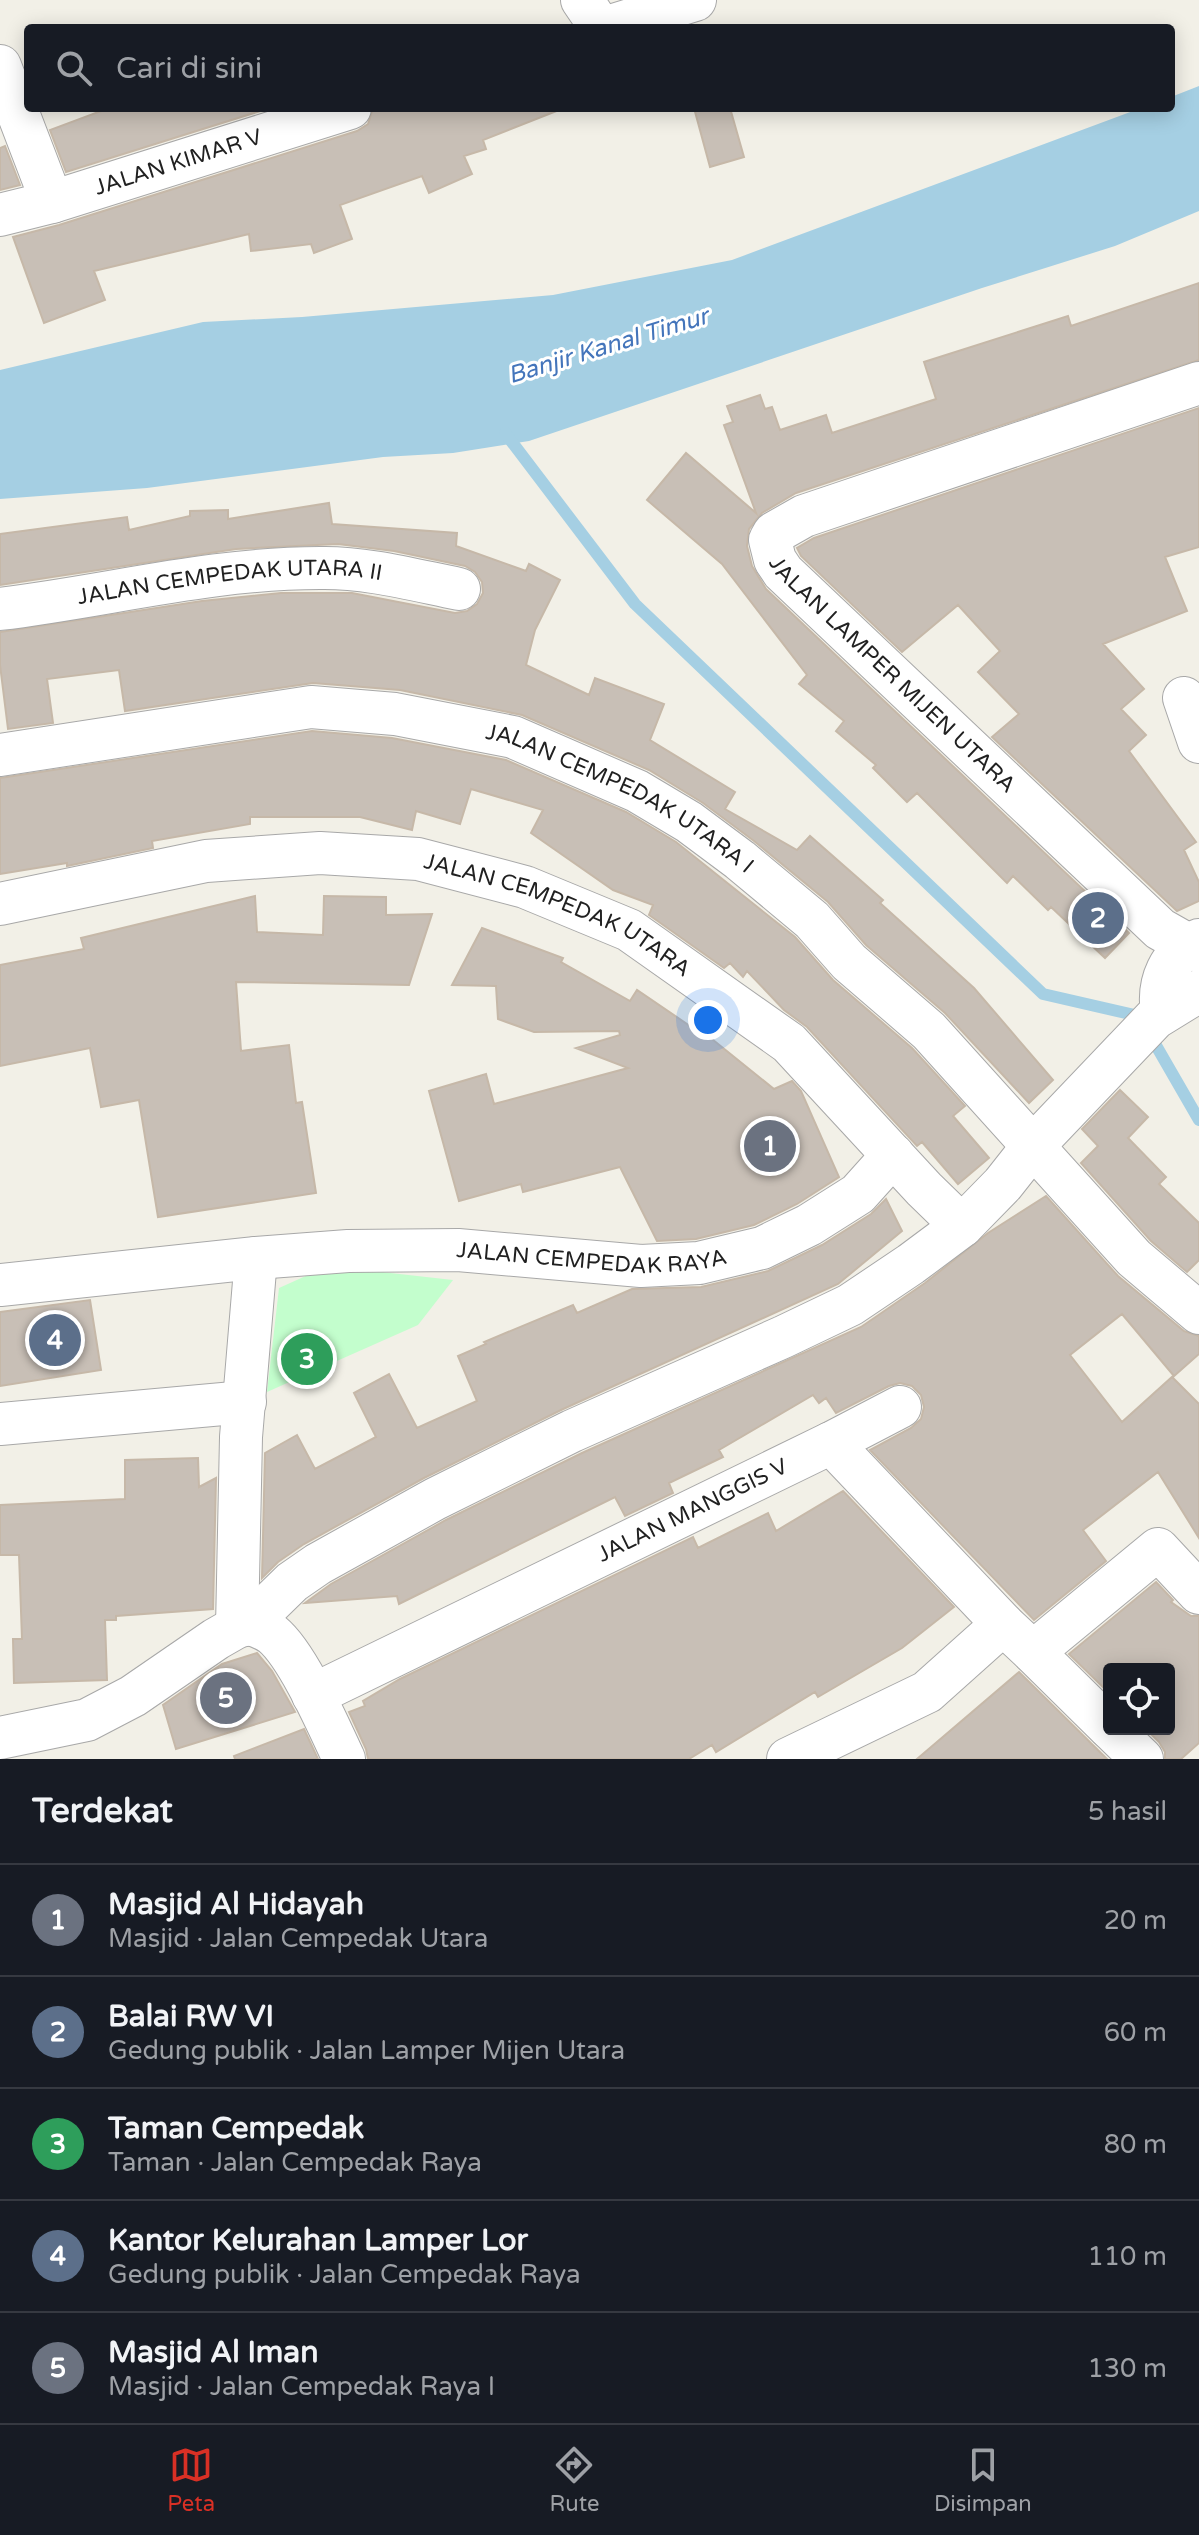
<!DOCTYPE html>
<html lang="id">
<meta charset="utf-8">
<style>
:root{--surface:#171b24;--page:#20242c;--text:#f1f3f6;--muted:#9ea1a6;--line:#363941;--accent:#d93025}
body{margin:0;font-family:"Varela Round",sans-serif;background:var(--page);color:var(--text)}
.controls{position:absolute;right:24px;bottom:24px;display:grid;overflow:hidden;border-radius:8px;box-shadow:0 4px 20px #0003}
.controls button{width:72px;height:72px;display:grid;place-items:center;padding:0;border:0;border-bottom:2px solid var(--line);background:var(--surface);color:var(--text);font:40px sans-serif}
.you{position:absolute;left:708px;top:1020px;width:28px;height:28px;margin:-20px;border:6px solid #fff;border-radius:50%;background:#1a73e8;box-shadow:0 0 0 12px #1a73e833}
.badge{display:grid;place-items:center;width:52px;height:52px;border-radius:50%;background:var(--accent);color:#fff;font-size:26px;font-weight:700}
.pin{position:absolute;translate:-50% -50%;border:4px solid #fff;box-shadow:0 2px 8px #0006}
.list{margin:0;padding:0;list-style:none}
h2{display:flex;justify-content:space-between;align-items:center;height:104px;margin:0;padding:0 32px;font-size:34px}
h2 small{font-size:26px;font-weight:400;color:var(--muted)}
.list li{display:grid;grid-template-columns:52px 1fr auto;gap:24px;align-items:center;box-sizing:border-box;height:112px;padding:0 32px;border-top:2px solid var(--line)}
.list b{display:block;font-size:30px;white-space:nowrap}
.list p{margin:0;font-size:26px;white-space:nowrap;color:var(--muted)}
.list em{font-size:26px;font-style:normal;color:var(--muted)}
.icon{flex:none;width:44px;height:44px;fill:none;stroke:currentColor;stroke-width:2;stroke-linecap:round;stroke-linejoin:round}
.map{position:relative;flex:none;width:1199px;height:1759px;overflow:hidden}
.search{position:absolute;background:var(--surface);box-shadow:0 4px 20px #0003;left:24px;right:24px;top:24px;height:88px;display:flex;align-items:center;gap:20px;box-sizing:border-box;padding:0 28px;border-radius:8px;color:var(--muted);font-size:30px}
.sheet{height:664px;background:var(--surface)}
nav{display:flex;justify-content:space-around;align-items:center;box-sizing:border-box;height:112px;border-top:2px solid var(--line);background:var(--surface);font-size:22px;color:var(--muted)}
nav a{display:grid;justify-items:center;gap:4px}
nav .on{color:var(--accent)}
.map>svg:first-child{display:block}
.park{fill:#c3fecd}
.water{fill:#a5cfe3}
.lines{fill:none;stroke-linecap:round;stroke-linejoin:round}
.stream{stroke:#a5cfe3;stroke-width:12}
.building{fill:#c8bfb6;stroke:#c6b8a8;stroke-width:2}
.minor-casing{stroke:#a8a8a8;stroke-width:44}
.minor{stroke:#fff;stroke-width:42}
.labels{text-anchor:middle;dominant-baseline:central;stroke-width:6;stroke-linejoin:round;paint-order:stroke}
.street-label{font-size:22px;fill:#212121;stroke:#fff}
.water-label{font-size:24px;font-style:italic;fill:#4475bb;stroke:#fff}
</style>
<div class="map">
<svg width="1199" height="1759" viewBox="0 0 1199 1759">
<rect width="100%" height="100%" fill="#f2f0e7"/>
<!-- park -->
<path class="park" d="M 328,1266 L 453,1280 L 418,1325 L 267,1392 L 279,1288 Z"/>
<!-- water -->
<path class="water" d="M 1199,86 L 1199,211 L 1115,246 L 982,288 L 529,441 L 453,453 L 383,457 L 147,488 L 0,499 L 0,370 L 203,322 L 302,317 L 553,295 L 732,260 L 1141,108 L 1171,108 L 1171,97 Z"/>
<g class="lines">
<!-- stream -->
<path class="stream" d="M 505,433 L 635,604 L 1043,994 L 1139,1016 L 1199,1120"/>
</g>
<!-- building -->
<path class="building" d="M 109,108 L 270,108 L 66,172 L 50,130 Z
M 373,108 L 559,108 L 559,110 L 483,140 L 486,149 L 464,156 L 472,174 L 429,193 L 422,176 L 340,205 L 352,239 L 314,253 L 311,244 L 251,251 L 249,234 L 94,271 L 105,300 L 44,323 L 13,237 L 59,225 L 357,131 L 368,124 Z
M 694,108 L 730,108 L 744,157 L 710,167 Z
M 5,146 L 20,185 L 0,190 L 0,148 Z
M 1199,283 L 1199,360 L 796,493 L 762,513 L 749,529 L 747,546 L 752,566 L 766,589 L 1129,933 L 1105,958 L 1051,907 L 1048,910 L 1013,876 L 1007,883 L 917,793 L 907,802 L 873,768 L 876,765 L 836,731 L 844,721 L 799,684 L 807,675 L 722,564 L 647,500 L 686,453 L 756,513 L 724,425 L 733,422 L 727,406 L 760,395 L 765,409 L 772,407 L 780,430 L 826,415 L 832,433 L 936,399 L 924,362 L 1068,316 L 1071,326 Z
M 1199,408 L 1199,547 L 1165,557 L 1187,611 L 1103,644 L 1144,689 L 1121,709 L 1146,735 L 1129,751 L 1196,842 L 1184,850 L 1199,882 L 1199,901 L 1177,911 L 992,737 L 1019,714 L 978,672 L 1000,651 L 958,605 L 902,652 L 801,556 L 797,548 L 814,538 Z
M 329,503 L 332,524 L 457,533 L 456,546 L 526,571 L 529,564 L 560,580 L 535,630 L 526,665 L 589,695 L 595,678 L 664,704 L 650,740 L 735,792 L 725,809 L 797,850 L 810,836 L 883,900 L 880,903 L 974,988 L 1053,1080 L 1029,1103 L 945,1013 L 866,945 L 828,902 L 754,841 L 703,803 L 649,770 L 522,715 L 400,690 L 313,683 L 125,711 L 119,670 L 47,679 L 53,723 L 8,729 L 0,665 L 0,632 L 202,601 L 281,593 L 352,593 L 455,613 L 467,611 L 477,604 L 483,593 L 482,582 L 475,572 L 465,566 L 394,551 L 338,544 L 236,549 L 0,585 L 0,534 L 127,517 L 129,530 L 190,516 L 190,511 L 228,510 L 228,519 Z
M 312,731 L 392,738 L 506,760 L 626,812 L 676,842 L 795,937 L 833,980 L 912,1048 L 965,1106 L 953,1116 L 989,1158 L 958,1184 L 922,1142 L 917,1146 L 807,1027 L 784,1010 L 747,971 L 743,977 L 730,963 L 724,968 L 649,915 L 653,905 L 613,890 L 531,833 L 543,810 L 471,789 L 460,824 L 416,811 L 412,830 L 360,817 L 250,817 L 250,824 L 152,841 L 153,848 L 67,866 L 67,863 L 0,874 L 0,778 Z
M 255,896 L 257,932 L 323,935 L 324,896 L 386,897 L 386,915 L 432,914 L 409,985 L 236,982 L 241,1051 L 289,1045 L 296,1103 L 302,1102 L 316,1193 L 158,1217 L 139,1100 L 101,1107 L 90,1048 L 0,1066 L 0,965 L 84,949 L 81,938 Z
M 482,928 L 563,958 L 561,962 L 630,1001 L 637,990 L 690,1026 L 692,1023 L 774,1089 L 792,1081 L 801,1091 L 839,1177 L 797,1204 L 754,1225 L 696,1239 L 657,1241 L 620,1167 L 523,1192 L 521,1184 L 459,1201 L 429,1091 L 486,1074 L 494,1104 L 628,1068 L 576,1048 L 620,1035 L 619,1031 L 534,1032 L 498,1019 L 496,986 L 452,985 Z
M 1120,1090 L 1148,1117 L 1128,1138 L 1166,1177 L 1159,1184 L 1199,1223 L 1199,1260 L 1187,1272 L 1151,1241 L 1081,1163 L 1098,1146 L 1082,1129 Z
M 1046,1196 L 1118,1276 L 1184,1331 L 1199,1336 L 1199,1354 L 1174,1376 L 1122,1314 L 1070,1355 L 1122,1422 L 1172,1377 L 1199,1404 L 1199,1538 L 1158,1472 L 1083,1530 L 1106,1561 L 1034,1620 L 870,1450 L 911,1428 L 921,1419 L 924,1407 L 921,1395 L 912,1386 L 900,1383 L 889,1386 L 836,1413 L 826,1398 L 819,1403 L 813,1395 L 719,1450 L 723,1457 L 669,1483 L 673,1493 L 625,1516 L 615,1497 L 399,1604 L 397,1596 L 305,1603 L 331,1584 L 446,1520 L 582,1453 L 861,1327 L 925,1283 L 988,1233 Z
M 886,1199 L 902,1231 L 838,1284 L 561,1410 L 424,1478 L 304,1544 L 278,1562 L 262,1578 L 265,1453 L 297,1435 L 315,1469 L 376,1437 L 354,1393 L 389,1374 L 417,1428 L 477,1401 L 458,1356 L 486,1344 L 484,1342 L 573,1305 L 577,1313 L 632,1289 L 701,1287 L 768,1271 L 822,1245 L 871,1214 Z
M 90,1300 L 101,1370 L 0,1386 L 0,1312 Z
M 198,1458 L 199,1487 L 216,1478 L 213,1609 L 116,1616 L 116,1620 L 105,1620 L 107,1680 L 14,1683 L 13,1639 L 22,1639 L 19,1555 L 0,1555 L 0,1505 L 125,1499 L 125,1460 Z
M 843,1491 L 954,1607 L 902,1648 L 818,1697 L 815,1692 L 716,1752 L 712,1745 L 689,1759 L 368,1759 L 366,1749 L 349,1712 L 365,1706 L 363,1701 L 400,1679 L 693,1537 L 698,1548 L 768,1513 L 776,1531 Z
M 1156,1582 L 1173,1600 L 1171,1602 L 1191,1616 L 1199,1616 L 1199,1743 L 1181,1759 L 1165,1759 L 1165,1752 L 1159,1742 L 1146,1729 L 1169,1729 L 1169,1669 L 1109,1669 L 1109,1693 L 1069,1654 Z
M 257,1653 L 272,1671 L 295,1712 L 176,1749 L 163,1705 L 222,1664 Z
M 1019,1672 L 1107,1759 L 917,1759 Z
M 304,1729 L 318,1759 L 235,1759 L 234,1756 Z"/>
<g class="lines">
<!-- minor casing -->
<g class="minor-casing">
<g id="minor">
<path d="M 582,0 L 601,28"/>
<path d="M 604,28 L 695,0"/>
<path d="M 0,66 L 52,202"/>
<path id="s1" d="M 0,215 L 52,202 L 350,108"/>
<path id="s2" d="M 1199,383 L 804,516 L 774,533 L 770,540 L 775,560 L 783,572 L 1160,929 L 1199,951"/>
<path id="s3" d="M 0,609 C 107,596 211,568 320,568 C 366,567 414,580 459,589"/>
<path d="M 1184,698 L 1199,742"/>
<path id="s4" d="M 0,755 L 311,707 L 395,714 L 513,737 L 637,791 L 689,822 L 740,860 L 812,920 L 849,962 L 929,1031 L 1134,1258 L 1199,1313"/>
<path id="s5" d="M 0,904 L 206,861 L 320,853 L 418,859 L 525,887 L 629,930 L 789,1043 L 924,1189 L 962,1226 L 1003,1184 L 1033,1146 L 1155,1018 L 1199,991"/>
<path d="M 1162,1013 C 1157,982 1169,954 1199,940"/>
<path id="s6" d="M 0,1285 L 256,1258 L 348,1251 L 458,1250 L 641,1266 L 699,1263 L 762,1248 L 809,1225 L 858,1194 L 893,1155"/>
<path d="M 0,1424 L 245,1402"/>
<path d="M 831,1443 L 900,1407"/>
<path d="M 249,1624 C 257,1626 265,1629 272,1634 C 298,1655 329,1727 344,1759"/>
<path d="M 1003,1624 L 1033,1652 L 1158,1549 L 1199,1593"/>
<path d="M 237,1627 L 241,1437 L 256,1258"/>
<path d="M 1033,1652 L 1109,1727"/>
<path id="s7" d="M 313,1695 L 831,1443 L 1003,1624 L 927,1692 L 788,1759"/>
<path d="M 1111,1729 L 1142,1759"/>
<path d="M 0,1738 L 87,1720 L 133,1696 L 216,1639 L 237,1627 L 249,1624 L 292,1582 L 318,1564 L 435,1499 L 572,1431 L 783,1337 L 850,1305 L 911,1264 L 962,1226"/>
</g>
</g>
<!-- minor -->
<use href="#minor" class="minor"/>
</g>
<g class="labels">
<!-- street labels -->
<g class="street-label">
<text stroke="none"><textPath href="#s1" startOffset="186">JALAN KIMAR V</textPath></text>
<text stroke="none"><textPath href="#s3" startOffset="232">JALAN CEMPEDAK UTARA II</textPath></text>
<text stroke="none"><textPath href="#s2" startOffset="644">JALAN LAMPER MIJEN UTARA</textPath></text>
<text stroke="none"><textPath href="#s4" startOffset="642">JALAN CEMPEDAK UTARA I</textPath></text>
<text stroke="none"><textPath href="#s5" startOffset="574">JALAN CEMPEDAK UTARA</textPath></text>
<text stroke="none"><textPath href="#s6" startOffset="594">JALAN CEMPEDAK RAYA</textPath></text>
<text stroke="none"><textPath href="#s7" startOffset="422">JALAN MANGGIS V</textPath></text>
</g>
<!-- water labels -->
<g class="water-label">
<text transform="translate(608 346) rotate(-17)">Banjir Kanal Timur</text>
</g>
</g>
</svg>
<div class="controls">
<button><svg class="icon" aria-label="locate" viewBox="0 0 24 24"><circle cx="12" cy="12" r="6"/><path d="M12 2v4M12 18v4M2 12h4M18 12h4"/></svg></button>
</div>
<div class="you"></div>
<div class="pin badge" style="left:770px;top:1146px;background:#6b7280">1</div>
<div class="pin badge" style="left:1098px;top:918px;background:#5c6f8a">2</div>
<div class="pin badge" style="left:307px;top:1359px;background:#2e9e5b">3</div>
<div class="pin badge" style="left:55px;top:1340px;background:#5c6f8a">4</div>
<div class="pin badge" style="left:226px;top:1698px;background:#6b7280">5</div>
<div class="search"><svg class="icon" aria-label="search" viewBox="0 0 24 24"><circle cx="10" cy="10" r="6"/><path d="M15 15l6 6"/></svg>Cari di sini</div>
</div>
<section class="sheet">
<h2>Terdekat<small>5 hasil</small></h2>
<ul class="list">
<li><span class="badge" style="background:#6b7280">1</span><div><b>Masjid Al Hidayah</b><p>Masjid · Jalan Cempedak Utara</p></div><em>20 m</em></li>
<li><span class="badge" style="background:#5c6f8a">2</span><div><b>Balai RW VI</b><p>Gedung publik · Jalan Lamper Mijen Utara</p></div><em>60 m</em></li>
<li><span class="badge" style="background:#2e9e5b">3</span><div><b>Taman Cempedak</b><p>Taman · Jalan Cempedak Raya</p></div><em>80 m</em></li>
<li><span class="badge" style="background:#5c6f8a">4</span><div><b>Kantor Kelurahan Lamper Lor</b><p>Gedung publik · Jalan Cempedak Raya</p></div><em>110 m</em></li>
<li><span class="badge" style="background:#6b7280">5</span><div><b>Masjid Al Iman</b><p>Masjid · Jalan Cempedak Raya I</p></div><em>130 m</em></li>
</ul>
</section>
<nav>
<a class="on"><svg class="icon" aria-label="map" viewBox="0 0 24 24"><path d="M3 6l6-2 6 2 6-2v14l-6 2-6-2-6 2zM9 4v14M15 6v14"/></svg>Peta</a>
<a><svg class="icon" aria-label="directions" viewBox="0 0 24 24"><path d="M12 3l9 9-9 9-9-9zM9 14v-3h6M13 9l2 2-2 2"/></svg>Rute</a>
<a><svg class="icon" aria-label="saved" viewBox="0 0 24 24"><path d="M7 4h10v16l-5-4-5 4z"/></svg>Disimpan</a>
</nav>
